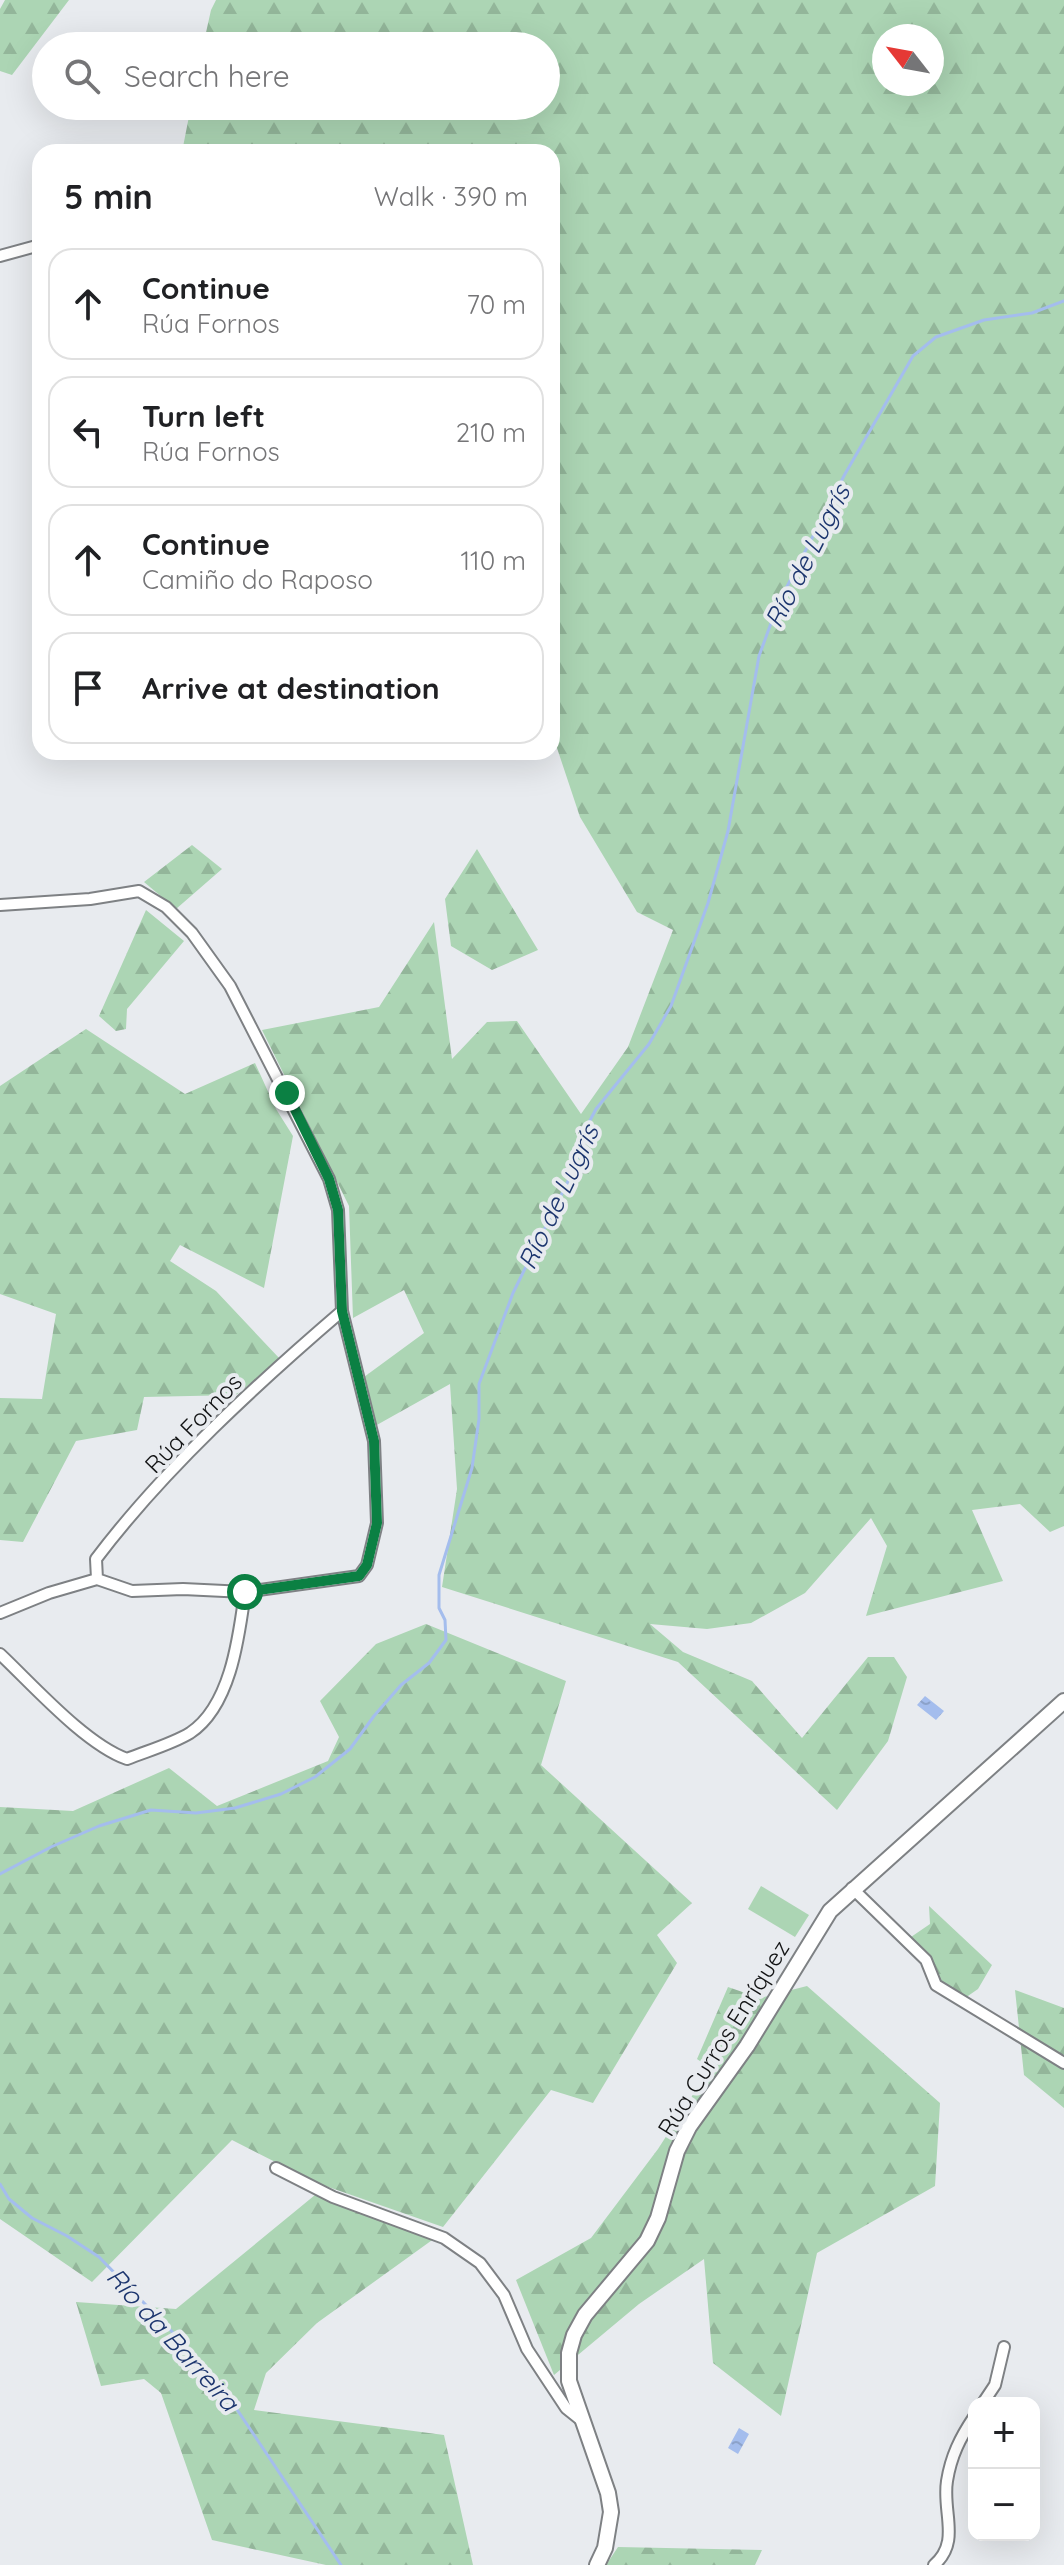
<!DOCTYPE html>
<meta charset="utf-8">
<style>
:root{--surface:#fff;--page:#f2f2f2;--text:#202124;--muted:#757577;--line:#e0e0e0}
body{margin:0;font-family:Quicksand,sans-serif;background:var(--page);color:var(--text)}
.controls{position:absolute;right:24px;bottom:24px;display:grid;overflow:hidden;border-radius:16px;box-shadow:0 8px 32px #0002}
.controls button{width:72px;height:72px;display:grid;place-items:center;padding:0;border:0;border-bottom:2px solid var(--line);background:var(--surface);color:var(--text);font:40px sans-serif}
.compass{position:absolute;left:872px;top:24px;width:72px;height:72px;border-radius:50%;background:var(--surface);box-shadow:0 8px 32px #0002;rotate:301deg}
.stop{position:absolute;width:24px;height:24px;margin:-18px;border:6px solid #0b8043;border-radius:50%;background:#fff}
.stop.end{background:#0b8043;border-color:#fff;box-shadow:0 2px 8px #0008}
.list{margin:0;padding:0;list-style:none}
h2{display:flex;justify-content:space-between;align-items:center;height:104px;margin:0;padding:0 32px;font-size:34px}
h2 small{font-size:26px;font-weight:400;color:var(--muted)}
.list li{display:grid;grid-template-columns:52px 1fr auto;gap:24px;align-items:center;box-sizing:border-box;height:112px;margin:0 16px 16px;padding:0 16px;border:2px solid var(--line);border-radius:24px}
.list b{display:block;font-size:30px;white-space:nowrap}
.list p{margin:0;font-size:26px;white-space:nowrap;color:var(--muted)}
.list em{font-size:26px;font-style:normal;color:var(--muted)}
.icon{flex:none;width:44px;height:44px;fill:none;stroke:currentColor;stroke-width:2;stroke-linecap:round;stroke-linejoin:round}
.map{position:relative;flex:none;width:1064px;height:2565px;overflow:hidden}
.search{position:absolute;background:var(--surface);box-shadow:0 8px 32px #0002;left:32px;top:32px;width:528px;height:88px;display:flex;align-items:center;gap:20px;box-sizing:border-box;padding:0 28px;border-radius:44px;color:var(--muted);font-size:30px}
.panel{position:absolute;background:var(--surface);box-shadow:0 8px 32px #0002;left:32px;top:144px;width:528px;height:616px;border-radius:24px}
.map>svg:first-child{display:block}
.forest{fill:url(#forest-firs);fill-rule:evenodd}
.pitch{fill:#acd5b4}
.water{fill:url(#water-ripples)}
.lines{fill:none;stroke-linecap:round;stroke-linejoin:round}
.stream{stroke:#a4bded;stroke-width:3}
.street-casing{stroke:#7e8184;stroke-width:14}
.secondary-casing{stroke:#7e8184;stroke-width:18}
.street{stroke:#fff;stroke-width:10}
.secondary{stroke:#fff;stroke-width:14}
.route{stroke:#0b8043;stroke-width:10}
.labels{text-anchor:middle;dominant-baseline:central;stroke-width:8;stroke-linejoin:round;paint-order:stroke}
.street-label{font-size:24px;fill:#121314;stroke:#e8ebef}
.water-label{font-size:26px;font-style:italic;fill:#1c356e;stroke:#e8ebef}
</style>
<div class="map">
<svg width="1064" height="2565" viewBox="0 0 1064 2565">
<defs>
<pattern id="forest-firs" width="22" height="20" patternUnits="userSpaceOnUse" patternTransform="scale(2)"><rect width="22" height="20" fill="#acd5b4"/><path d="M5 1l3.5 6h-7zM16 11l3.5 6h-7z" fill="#93b69a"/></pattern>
<pattern id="water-ripples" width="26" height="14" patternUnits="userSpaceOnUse" patternTransform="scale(2)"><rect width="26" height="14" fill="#a4bded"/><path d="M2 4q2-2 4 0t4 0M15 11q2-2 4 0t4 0" fill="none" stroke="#8ca2ca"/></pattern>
</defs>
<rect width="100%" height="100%" fill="#e8ebef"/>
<!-- forest -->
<path class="forest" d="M 5,0 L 69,0 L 12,75 L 0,71 L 0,9 Z
M 216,0 L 1064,0 L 1064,1526 L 1050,1532 L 1020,1504 L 972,1510 L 1003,1581 L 866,1616 L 887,1546 L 871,1518 L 805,1593 L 751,1623 L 707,1629 L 650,1624 L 683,1652 L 752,1681 L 802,1738 L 868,1657 L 894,1657 L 907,1677 L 888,1741 L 837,1810 L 678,1662 L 442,1587 L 457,1489 L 450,1384 L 375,1426 L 364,1377 L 424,1333 L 404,1290 L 353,1318 L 349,1206 L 262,1030 L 379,1007 L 434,922 L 452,1059 L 487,1022 L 517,1021 L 581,1114 L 628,1047 L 673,930 L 637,912 L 580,817 L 552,733 L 552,152 L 182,152 L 191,106 L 546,106 L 546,46 L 203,46 L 211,10 ZM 884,36 L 932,36 L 932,84 L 884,84 Z
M 192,845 L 222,869 L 176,909 L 144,882 Z
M 477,849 L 538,950 L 492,970 L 451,946 L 445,899 Z
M 146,910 L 184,941 L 127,1009 L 126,1029 L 116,1031 L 99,1016 Z
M 86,1029 L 185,1094 L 255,1063 L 276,1109 L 293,1136 L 264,1288 L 180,1245 L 170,1261 L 216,1291 L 280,1359 L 236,1395 L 144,1397 L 137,1430 L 76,1441 L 23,1542 L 0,1540 L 0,1398 L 42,1399 L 56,1314 L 0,1294 L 0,1086 Z
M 426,1624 L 566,1681 L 541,1765 L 692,1903 L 657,1935 L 677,1963 L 593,2103 L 551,2090 L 443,2227 L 317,2183 L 232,2140 L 92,2282 L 0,2219 L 0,1807 L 73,1811 L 169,1768 L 217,1806 L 328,1761 L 339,1737 L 320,1701 L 376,1644 Z
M 929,1906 L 992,1965 L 978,1989 L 965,1998 L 940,1982 L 930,1959 L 911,1937 L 930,1924 Z
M 807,1986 L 940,2103 L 935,2186 L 817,2253 L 781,2416 L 713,2363 L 704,2259 L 639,2304 L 554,2375 L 516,2280 L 591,2238 L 658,2149 L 710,2068 L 697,2059 L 728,1987 L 760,1998 Z
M 1015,1990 L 1064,2008 L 1064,2108 L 1024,2075 Z
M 315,2195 L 435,2238 L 317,2323 L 266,2373 L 254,2410 L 444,2435 L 473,2565 L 326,2565 L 212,2540 L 161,2393 L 144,2379 L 101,2386 L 76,2302 L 176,2309 Z
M 618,2547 L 762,2550 L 755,2565 L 606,2565 Z"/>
<!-- pitch -->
<path class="pitch" d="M 761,1886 L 809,1915 L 795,1937 L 748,1909 Z"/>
<!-- water -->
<path class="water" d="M 925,1696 L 944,1711 L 936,1720 L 917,1705 Z
M 739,2428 L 749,2434 L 738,2454 L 728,2448 Z"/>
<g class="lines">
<!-- stream -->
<path class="stream" d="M 0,1874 L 51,1847 L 99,1826 L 151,1810 L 196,1813 L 235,1808 L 281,1794 L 315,1777 L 350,1749 L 374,1716 L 401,1685 L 429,1663 L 446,1640 L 445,1620 L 439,1608 L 439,1575 L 472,1468 L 479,1419 L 479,1384 L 513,1293 L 574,1169 L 586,1128 L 596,1109 L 649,1044 L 671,1006 L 708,903 L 728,831 L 759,656 L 778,604 L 845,474 L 913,356 L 936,337 L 984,320 L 1032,313 L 1064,301
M 0,2184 L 9,2199 L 32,2218 L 67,2236 L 99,2257 L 186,2346 L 228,2396 L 341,2565"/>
<!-- street casing -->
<g class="street-casing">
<path id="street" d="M 0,256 L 40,245
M 0,905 L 90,899 L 139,891 L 166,907 L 192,933 L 230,986 L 329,1179 L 338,1210 L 342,1311 L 374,1441 L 377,1523 L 367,1565 L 359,1576 L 245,1592 L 183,1589 L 132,1591 L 97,1579 L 49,1593 L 0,1613
M 97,1579 L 96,1559 C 164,1469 257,1384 342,1311
M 0,1654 C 33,1685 85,1744 127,1759 C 147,1751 172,1744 190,1733 C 231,1706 239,1636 245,1592
M 852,1888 L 926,1960 L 936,1985 L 1064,2063
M 276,2168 L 333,2197 L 444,2238 L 480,2263 L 504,2295 L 527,2349 L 566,2408 L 581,2420
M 983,2403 L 995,2385 L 1004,2347
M 934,2565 C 961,2542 942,2512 947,2481 C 951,2456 960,2438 974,2417"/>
</g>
<!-- secondary casing -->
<g class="secondary-casing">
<path id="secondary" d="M 597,2565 L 605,2548 L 611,2512 L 608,2493 L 569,2381 L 569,2353 L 574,2335 L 585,2315 L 647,2241 L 658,2218 L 677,2151 L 689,2127 L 747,2046 L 830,1911 L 1064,1701"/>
</g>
<!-- street -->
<use href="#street" class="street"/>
<!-- secondary -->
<use href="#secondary" class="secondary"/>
</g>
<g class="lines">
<!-- route -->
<path class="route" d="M 245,1592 L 359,1576 L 367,1565 L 377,1523 L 374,1441 L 342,1311 L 338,1210 L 329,1179 L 287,1093"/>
</g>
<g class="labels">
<!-- street labels -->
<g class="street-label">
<text transform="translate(193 1423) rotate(-46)">Rúa Fornos</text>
<text transform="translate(723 2038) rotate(-58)">Rúa Curros Enríquez</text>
</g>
<!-- water labels -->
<g class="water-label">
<text transform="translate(807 556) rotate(-63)">Río de Lugrís</text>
<text transform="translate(558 1197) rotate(-65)">Río de Lugrís</text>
<text transform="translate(173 2339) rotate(48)">Río da Barreira</text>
</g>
</g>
</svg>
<div class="controls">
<button>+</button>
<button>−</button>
</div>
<svg class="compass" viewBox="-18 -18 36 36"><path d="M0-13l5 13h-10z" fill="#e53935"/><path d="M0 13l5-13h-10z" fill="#757577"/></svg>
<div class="stop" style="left:245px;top:1592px"></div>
<div class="stop end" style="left:287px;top:1093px"></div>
<div class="search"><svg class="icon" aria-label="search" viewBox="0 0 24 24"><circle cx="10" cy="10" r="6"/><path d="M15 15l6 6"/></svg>Search here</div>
<section class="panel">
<h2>5 min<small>Walk · 390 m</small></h2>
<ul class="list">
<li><svg class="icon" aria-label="ahead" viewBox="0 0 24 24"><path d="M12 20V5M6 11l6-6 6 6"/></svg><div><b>Continue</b><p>Rúa Fornos</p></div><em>70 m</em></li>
<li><svg class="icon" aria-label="left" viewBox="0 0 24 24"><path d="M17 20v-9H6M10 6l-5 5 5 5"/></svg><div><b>Turn left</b><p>Rúa Fornos</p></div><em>210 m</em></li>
<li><svg class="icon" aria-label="ahead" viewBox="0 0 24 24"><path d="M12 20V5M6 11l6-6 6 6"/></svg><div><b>Continue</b><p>Camiño do Raposo</p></div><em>110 m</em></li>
<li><svg class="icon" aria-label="arrive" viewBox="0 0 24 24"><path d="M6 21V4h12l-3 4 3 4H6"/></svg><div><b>Arrive at destination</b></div></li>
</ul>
</section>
</div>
